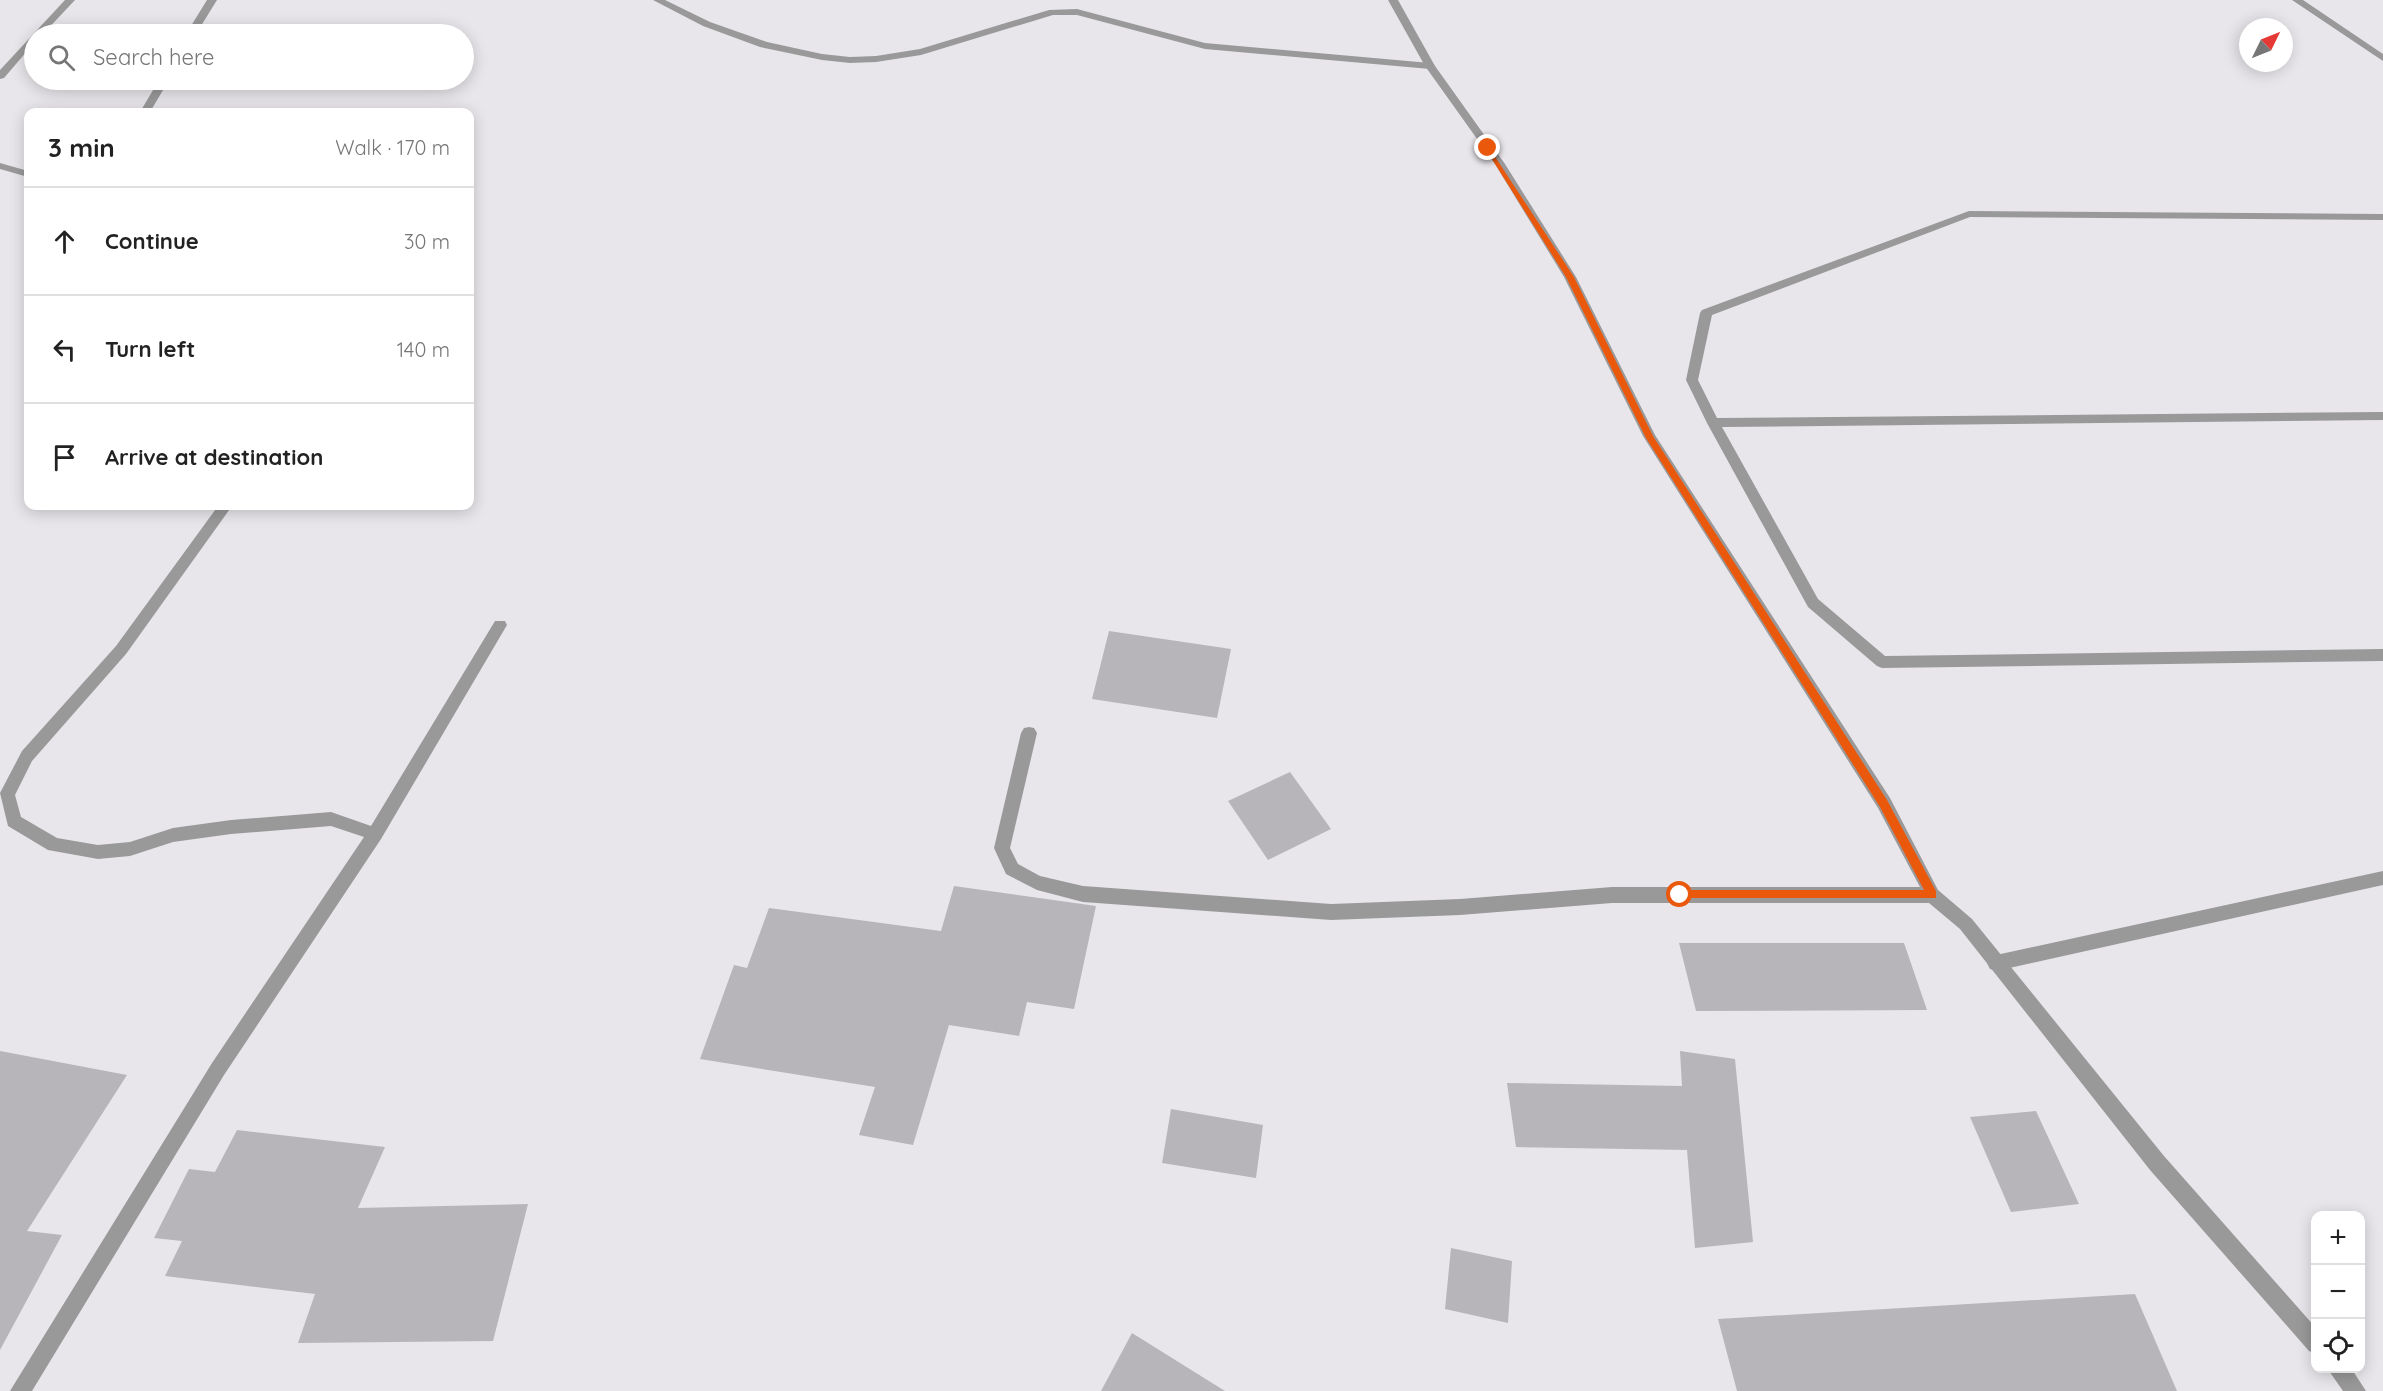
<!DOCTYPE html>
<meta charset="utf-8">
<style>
:root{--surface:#fff;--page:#f6f6f6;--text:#222;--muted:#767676;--line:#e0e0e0}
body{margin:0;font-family:Quicksand,sans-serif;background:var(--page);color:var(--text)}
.controls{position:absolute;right:18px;bottom:18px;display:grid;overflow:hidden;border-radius:12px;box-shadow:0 3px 15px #0003}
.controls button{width:54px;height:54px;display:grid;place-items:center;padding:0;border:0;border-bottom:2px solid var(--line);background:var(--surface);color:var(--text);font:30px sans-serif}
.compass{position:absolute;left:2239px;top:18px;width:54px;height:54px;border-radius:50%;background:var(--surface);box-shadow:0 3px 15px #0003;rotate:47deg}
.stop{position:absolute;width:18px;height:18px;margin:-14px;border:4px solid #ea580c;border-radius:50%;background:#fff}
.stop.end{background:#ea580c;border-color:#fff;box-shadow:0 2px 6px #0008}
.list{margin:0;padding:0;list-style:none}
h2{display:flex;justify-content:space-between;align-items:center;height:78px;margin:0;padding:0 24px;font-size:26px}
h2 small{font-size:20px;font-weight:400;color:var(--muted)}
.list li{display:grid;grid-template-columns:39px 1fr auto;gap:18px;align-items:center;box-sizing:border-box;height:108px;padding:0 24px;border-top:2px solid var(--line)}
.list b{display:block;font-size:22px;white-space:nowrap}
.list em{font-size:20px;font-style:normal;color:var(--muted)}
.icon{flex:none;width:33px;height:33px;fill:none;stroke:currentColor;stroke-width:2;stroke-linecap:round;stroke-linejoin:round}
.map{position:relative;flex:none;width:2383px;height:1391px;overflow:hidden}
.search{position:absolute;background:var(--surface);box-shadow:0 3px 15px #0003;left:24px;top:24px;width:450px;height:66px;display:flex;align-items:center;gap:15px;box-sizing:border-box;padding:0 21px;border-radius:33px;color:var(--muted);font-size:22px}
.panel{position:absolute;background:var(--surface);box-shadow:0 3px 15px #0003;left:24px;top:108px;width:450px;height:402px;border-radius:12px}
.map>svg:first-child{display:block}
.building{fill:#b7b5b9}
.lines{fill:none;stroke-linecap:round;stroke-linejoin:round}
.lane{fill:#9a999a;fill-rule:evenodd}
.street{fill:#9a999a;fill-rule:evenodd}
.route{fill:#ea580c}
</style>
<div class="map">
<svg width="2383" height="1391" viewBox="0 0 2383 1391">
<rect width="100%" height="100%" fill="#e8e6ea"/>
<!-- building -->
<path class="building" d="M 1109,631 L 1231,649 L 1217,718 L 1092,699 Z
M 1290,772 L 1331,829 L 1268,860 L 1228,801 Z
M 954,886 L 1096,906 L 1074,1009 L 1027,1002 L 1019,1036 L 949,1025 L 913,1145 L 859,1135 L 875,1087 L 700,1059 L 734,965 L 747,968 L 769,908 L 941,931 Z
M 1679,943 L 1904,943 L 1927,1010 L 1696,1011 Z
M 0,1051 L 127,1075 L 27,1231 L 62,1235 L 0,1350 Z
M 1680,1051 L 1735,1059 L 1753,1242 L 1695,1248 L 1687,1150 L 1516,1147 L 1507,1083 L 1682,1086 Z
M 1171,1109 L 1263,1125 L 1256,1178 L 1162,1163 Z
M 2036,1111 L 2079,1204 L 2011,1212 L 1970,1117 Z
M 237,1130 L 385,1147 L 358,1208 L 528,1204 L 493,1341 L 298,1343 L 315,1294 L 165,1276 L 182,1241 L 154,1238 L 189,1169 L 215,1172 Z
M 1451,1248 L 1512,1261 L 1508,1323 L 1445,1309 Z
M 2135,1294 L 2177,1391 L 1737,1391 L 1718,1319 Z
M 1132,1333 L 1225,1391 L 1101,1391 Z"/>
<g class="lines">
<!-- lane -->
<path class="lane" d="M 653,0 L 665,0 L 710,22 L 767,42 L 822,54 L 850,57 L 876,56 L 920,49 L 1049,10 L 1077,9 L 1205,43 L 1430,63 L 1435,66 L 1430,69 L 1205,49 L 1077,15 L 1053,15 L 921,55 L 876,62 L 850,63 L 822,60 L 760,47 L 703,26 Z
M 2383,871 L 2383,885 L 1996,971 L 1990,969 L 1987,963 L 1990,957 L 1996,955 Z"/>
<!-- street -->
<path class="street" d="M 65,0 L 75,0 L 43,34 L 34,34 L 34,43 L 4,78 L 0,79 L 0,70 Z
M 207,0 L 217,0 L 196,34 L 186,34 Z
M 1388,0 L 1398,0 L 1435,66 L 1505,164 L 1576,277 L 1655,435 L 1890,798 L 1938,890 L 1972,919 L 2164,1156 L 2316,1328 L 2316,1354 L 2309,1351 L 2150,1170 L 1960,929 L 1929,903 L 1612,903 L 1460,915 L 1331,920 L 1083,902 L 1037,890 L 1006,874 L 994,848 L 1021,733 L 1024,728 L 1029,727 L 1034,728 L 1037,733 L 1010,848 L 1018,864 L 1040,876 L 1083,886 L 1331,904 L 1460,899 L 1612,887 L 1920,887 L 1878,808 L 1643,436 L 1564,277 L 1495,164 L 1425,66 Z
M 2292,0 L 2303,0 L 2383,54 L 2383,61 Z
M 159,80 L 169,80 L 150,112 L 140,112 Z
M 0,163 L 28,171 L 28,177 L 0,169 Z
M 1969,211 L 2383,214 L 2383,220 L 1970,217 L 1712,315 L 1698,380 L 1717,418 L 2383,412 L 2383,420 L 1722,427 L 1818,599 L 1885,656 L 2383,649 L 2383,661 L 1882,668 L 1877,666 L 1808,607 L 1707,423 L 1686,380 L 1700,313 L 1702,310 Z
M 218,506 L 232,506 L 126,654 L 32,761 L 15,795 L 21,817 L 57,838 L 98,845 L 130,842 L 173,828 L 231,820 L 331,812 L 371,826 L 495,621 L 505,621 L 507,625 L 381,839 L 224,1075 L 32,1391 L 10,1391 L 212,1063 L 364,837 L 331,826 L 231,834 L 173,842 L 130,856 L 98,859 L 48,850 L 8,826 L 0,793 L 22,751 L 116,646 Z
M 2327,1368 L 2351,1368 L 2366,1391 L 2343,1391 Z"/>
</g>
<!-- route -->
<path class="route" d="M 1488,146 L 1574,277 L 1653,436 L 1887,800 L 1936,891 L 1936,898 L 1677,898 L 1675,895 L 1680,890 L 1924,890 L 1880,807 L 1646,438 L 1566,277 L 1485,148 Z"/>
</svg>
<div class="controls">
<button>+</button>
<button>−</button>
<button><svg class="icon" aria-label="locate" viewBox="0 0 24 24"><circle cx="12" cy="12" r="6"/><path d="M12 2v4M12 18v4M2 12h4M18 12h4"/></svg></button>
</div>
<svg class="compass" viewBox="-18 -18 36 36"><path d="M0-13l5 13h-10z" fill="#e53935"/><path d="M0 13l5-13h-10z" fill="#767676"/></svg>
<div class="stop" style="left:1680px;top:895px"></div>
<div class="stop end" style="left:1488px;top:148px"></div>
<div class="search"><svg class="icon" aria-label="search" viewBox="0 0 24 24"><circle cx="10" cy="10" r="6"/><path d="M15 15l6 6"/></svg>Search here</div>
<section class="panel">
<h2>3 min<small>Walk · 170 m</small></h2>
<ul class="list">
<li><svg class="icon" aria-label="ahead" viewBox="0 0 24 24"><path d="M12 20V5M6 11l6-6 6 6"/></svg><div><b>Continue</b></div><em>30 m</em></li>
<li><svg class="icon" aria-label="left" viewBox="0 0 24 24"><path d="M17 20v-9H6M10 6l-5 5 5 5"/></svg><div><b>Turn left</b></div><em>140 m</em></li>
<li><svg class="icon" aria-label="arrive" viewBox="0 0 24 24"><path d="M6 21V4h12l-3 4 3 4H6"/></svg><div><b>Arrive at destination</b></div></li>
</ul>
</section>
</div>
